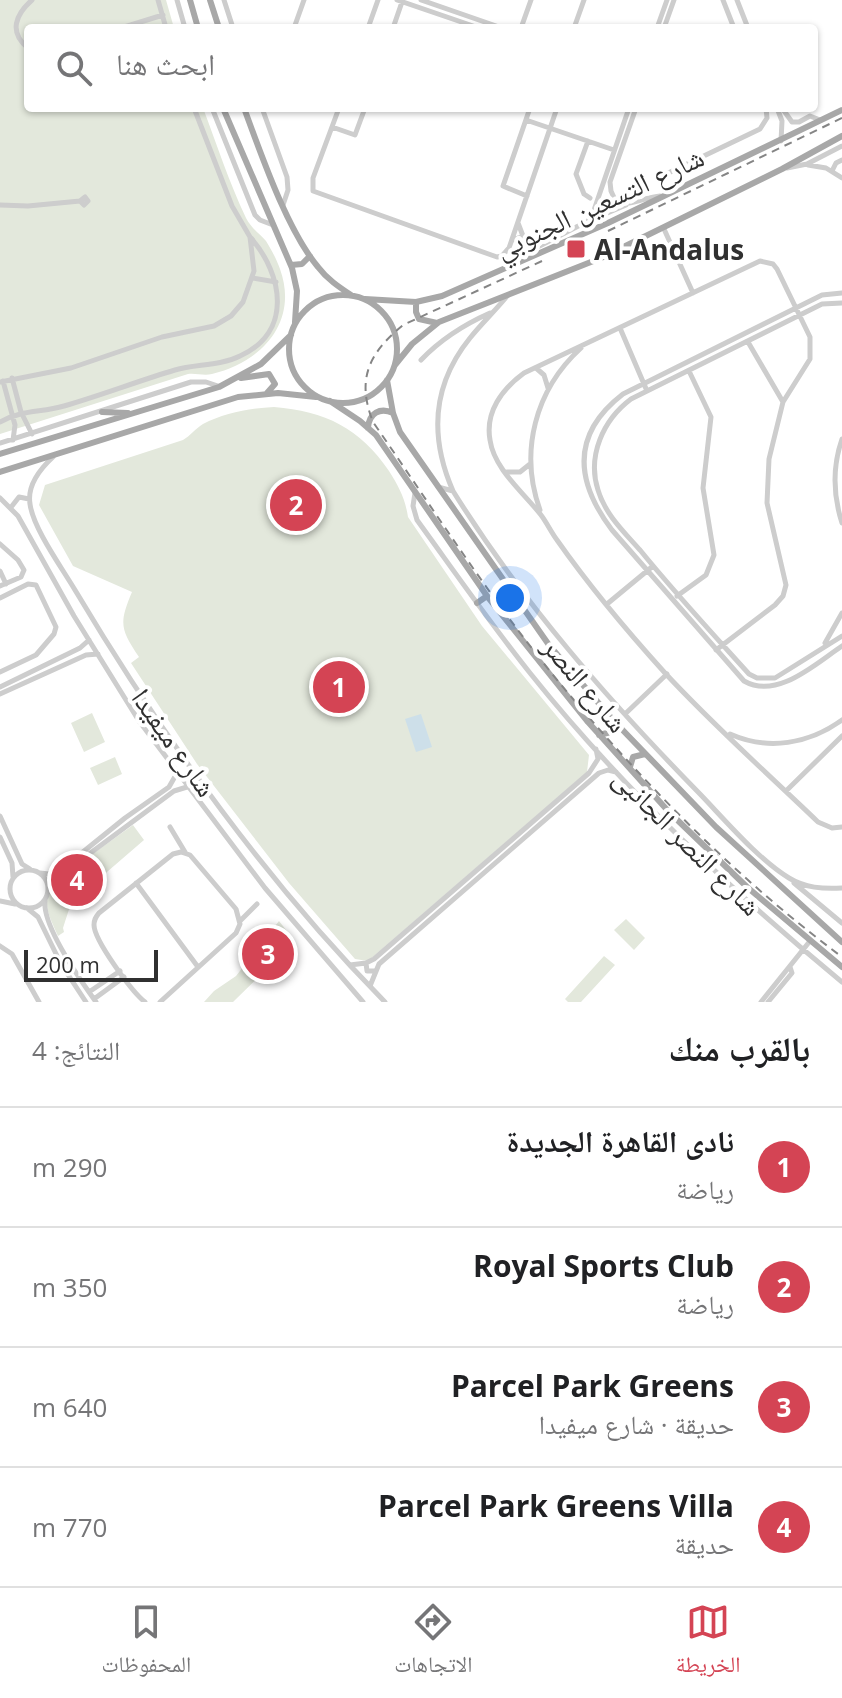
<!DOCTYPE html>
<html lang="ar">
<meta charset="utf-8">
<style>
:root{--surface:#fff;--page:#f6f6f6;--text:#202124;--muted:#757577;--line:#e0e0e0;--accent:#d44454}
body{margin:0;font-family:"Open Sans","Noto Naskh Arabic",sans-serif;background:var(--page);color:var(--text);direction:rtl}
.scale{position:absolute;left:24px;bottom:20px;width:134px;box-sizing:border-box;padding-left:8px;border:4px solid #303030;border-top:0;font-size:22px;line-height:28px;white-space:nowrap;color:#303030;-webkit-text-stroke:6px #fff;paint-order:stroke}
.you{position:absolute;left:510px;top:598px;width:28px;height:28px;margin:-20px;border:6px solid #fff;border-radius:50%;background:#1a73e8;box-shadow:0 0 0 12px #1a73e833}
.badge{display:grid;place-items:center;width:52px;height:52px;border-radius:50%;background:var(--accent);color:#fff;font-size:26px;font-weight:700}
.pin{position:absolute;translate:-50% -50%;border:4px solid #fff;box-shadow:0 2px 8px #0006}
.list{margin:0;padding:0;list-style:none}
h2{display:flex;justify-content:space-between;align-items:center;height:104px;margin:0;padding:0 32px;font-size:34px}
h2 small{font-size:26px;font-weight:400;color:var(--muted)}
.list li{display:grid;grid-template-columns:52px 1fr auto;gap:24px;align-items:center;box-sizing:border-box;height:120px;padding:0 32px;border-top:2px solid var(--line)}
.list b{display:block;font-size:30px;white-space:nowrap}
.list p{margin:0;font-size:26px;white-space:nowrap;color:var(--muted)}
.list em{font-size:26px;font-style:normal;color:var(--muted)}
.icon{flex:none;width:44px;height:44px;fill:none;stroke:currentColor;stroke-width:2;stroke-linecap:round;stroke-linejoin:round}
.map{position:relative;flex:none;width:842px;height:1002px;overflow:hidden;direction:ltr}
.search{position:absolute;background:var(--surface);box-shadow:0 2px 6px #0004;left:24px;right:24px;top:24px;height:88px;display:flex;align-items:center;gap:20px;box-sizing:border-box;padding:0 28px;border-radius:8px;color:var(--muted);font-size:30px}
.sheet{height:584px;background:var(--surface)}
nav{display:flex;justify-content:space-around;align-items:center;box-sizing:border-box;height:112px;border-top:2px solid var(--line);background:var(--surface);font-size:22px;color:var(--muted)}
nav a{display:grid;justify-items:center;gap:4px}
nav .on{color:var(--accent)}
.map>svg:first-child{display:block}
.green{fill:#e3e8dc}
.water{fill:#cddfe9}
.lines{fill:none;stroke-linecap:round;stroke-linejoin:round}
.minor{stroke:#cdcdcd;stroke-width:5}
.major{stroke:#a8a8a8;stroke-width:6}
.rail{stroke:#858585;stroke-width:2;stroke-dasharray:8 6;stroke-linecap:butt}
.poi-dot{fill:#d44454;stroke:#fff;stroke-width:3}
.labels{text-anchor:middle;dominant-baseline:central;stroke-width:8;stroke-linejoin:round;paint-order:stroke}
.street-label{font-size:28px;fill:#303030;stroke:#fff}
.poi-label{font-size:28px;font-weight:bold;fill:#303030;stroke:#fff;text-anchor:start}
</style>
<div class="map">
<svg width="842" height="1002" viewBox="0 0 842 1002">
<rect width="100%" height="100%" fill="#fff"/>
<!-- green -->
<path class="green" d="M 0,0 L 166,0 L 174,28 L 28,28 L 28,108 L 203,108 C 217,145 229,182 246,218 C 251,228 259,233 266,241 C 271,249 277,260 280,269 C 299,322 262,362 212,374 C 204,376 196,373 188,374 L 0,434 Z
M 274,407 C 325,411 360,428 389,471 C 399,487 405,498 408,517 L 482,626 L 589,755 L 587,772 L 368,961 L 355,959 L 289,883 L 197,764 L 131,663 L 139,657 C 120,629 119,623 132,592 L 73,566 L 39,505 L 45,485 L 183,440 C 190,436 196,428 203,424 C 224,413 251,408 274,407 Z
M 92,713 L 105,742 L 84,752 L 71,723 Z
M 115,757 L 122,774 L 98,785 L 90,768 Z
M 133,825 L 144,840 L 71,903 L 63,928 L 64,932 L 58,936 C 49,915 40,903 55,881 Z
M 626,919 L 645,938 L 634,950 L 614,930 Z
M 279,921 L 294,940 L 294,942 L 233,1002 L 204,1002 L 214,991 L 236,976 Z
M 604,956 L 615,965 L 581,1002 L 568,1002 L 565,999 Z"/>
<!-- water -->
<path class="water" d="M 421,714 L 432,747 L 416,752 L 405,719 Z"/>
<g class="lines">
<!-- minor -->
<path class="minor" d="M 158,0 L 166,28
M 177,0 L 185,28
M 224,0 L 233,28
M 397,0 L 479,28
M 421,0 L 502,28
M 723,0 L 734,28
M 737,0 L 748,28
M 121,28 L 163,15
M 294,28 L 304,0
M 368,28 L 378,0
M 393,28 L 402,2
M 521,28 L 531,0
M 574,28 L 584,0
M 657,28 L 667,0
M 664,28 L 674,0
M 28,48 C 8,32 16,14 32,0
M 212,108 L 255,215 L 260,220 L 273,225
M 262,108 L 287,177 L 288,190 L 283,205
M 339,108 L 313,178 L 313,191 L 497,257 L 502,256 L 509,248 L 557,108
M 636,108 L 610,182 L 611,191 L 616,202 C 630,207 645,197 660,196
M 777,108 L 782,121 L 781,141
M 782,108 L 792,122 L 799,122 L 810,116 L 820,120
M 526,120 L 614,150
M 332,127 L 355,135 L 365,108
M 588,141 L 576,174 L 584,194 L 590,198
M 808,165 L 826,168 L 842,178
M 787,168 L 807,164 L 842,146
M 832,171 L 836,163 L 842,160
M 662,176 L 760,129 L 767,118 L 766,108
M 527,196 L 503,186 L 530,108
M 0,205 L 28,206 L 80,201 L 84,205 L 88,201 L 85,197 L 80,201
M 591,220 L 626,205
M 664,229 L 693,293
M 513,240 L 523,236 L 518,223
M 516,262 L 526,253 L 588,221 L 593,213 L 629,108
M 253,278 L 276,282
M 842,293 L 822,295 L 623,394 C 571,434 575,481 612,530 L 744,681 C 777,700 815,664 842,646
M 842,303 L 822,304 L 631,399 C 603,420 587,456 598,490 C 605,514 624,532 640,550 C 675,593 712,633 749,674 L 757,678 L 775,678 L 842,636
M 620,328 L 647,391
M 748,342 L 783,402
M 421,360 C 441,339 463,325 490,313
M 536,368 L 544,375 L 548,388
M 12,378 L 21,412 L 32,434
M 3,381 L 15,425 L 13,440
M 0,382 L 71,368 L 162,337 L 214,326 L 231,316 L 243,302 L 254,271 L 250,237 L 232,206 L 194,108
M 0,422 C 24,409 40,413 64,406 C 102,395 138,381 175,370 C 196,364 220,366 240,356 C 293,332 283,275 251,238
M 842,439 C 832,468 833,495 842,523
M 0,443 L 191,382 L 206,382 L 218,386
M 53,457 C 40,469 27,486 30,504 C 33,528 62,568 75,590 C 162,736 265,880 385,1002
M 507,472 L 520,472 L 530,464
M 438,487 L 453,491 C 522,602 609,701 700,794 C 725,820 759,860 789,878 C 805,888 823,889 842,888
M 453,491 C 429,436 432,385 470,338 C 482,323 496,310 508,295
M 415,493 L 413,506 L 417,520 C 454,571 490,623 530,673 C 621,787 729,889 842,982
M 0,498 L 18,516 L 74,616 L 139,721 L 265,888 L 363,1002
M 12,506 L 19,497 L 29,499
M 540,510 C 519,452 535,390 581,348
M 0,544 L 18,560 L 24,570 L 21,577 L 0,586
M 0,571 L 6,584
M 677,596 L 706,575 L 714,555 L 703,488 L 711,417 L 689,371
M 0,598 L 28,584 L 36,585 L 56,627 L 54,634 L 36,655 L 0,672
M 607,604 L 653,566
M 825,643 L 842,613
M 716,650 L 775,605 L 783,596 L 786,585 L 767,503 L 769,459 L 783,402 L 810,359 L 810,337 L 777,269 L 773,264 L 760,261 L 524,373 C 502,389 485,412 490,440 C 494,469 524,493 541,515 C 547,523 551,532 557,540 C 590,587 627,631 665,673 C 713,725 767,773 818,822 L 832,828 L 842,827
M 0,687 L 80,648 L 89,640
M 0,694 L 86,655 L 98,654
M 625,714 L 667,674
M 730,734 C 768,751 809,744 842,720
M 786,791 L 842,736
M 0,816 L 22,864 L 30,869
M 170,827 L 185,852
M 0,837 L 12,863 L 13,877
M10 889a19 19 0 1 1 38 0a19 19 0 1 1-38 0Z
M 40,873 L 49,874 L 68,864 L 125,818 L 169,787 L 177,773
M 136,883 L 198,967
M 794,883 L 842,923
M 48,889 L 54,880 L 174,791 L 187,787
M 0,901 L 15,904
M 45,901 C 42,926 81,981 96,1002
M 27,908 L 38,917 L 61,964 L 86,1002
M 241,920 L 257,904
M 0,946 L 12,954 L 39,1002
M 366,963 L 367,971 L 374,971
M 350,965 L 366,963 L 374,959 L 589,773 L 598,759 L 596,749
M 370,986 L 379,964 L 599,773 L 608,770 L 616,772
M 89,992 L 120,971
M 94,999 L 124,977
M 145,1002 C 132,992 94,940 94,925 C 94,919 96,917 99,913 L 173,854 L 181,852 L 190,855 L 236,909 L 240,924 L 236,933 L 160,1002
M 761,1002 L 810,941
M 768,1002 L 792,973 L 790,967"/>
<!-- major -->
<path class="major" d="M 190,0 L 198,28
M 210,0 L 219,28
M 223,108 L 292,268 L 297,291 L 295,322
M 244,108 C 261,154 287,230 318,267 C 327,279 339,287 351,295
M 291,265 L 302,264 L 310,256
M289 349a54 54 0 1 1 108 0a54 54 0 1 1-108 0Z
M 365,299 L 416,302 L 442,296 L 608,223 L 842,110
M 416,302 L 416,312 L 419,319 L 437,323
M 395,365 L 412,344 L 439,322 L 601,258 L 782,169 L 842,136
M 241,378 L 269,374 L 275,384 L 267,393
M 387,380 L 393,413 L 400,432 L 549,645 L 613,720 L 716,827 L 842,942
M 330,401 L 360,421 L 376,435 L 487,596 L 588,722 L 669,812 L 747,887 L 842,967
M 102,412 L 128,413
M 368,428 C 369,413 380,407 393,413
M 0,454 L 219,387 L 261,364 L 291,335
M 0,472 L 238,397 L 278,393 L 316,397
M 477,603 L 487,596
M 599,735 L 611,732 L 613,720
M 630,767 L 633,757 L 645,754"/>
<!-- rail -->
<path class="rail" d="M 608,231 L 842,118
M 542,261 L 403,325 C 369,353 356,379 373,422 C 436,513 496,608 568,693 C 649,789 740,881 842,957"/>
</g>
<!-- markers -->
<rect class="poi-dot" x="566" y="239" width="20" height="20" rx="4"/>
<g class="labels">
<!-- street labels -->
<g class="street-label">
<text transform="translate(599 202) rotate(-25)">شارع التسعين الجنوبي</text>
<text transform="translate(586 684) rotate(50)">شارع النصر</text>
<text transform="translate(175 742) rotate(55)">شارع ميفيدا</text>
<text transform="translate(688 841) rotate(45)">شارع النصر الجانبى</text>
</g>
<!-- poi labels -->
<g class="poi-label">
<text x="594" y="249">Al-Andalus</text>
</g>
</g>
</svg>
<div class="scale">200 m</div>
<div class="you"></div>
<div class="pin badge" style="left:339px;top:687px">1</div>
<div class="pin badge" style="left:296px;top:505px">2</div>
<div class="pin badge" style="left:268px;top:954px">3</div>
<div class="pin badge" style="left:77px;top:880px">4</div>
<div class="search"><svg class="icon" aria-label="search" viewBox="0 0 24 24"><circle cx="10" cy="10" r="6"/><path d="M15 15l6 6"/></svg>ابحث هنا</div>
</div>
<section class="sheet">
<h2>بالقرب منك<small>النتائج: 4</small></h2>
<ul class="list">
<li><span class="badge">1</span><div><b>نادى القاهرة الجديدة</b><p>رياضة</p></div><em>290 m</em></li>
<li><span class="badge">2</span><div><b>Royal Sports Club</b><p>رياضة</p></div><em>350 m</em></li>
<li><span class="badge">3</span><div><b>Parcel Park Greens</b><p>حديقة · شارع ميفيدا</p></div><em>640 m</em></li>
<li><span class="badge">4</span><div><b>Parcel Park Greens Villa</b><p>حديقة</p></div><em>770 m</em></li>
</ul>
</section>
<nav>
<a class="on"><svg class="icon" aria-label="map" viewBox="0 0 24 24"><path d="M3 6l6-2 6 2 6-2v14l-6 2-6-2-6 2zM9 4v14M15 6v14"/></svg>الخريطة</a>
<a><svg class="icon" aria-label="directions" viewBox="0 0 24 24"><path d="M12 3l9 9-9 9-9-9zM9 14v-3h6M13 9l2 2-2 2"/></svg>الاتجاهات</a>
<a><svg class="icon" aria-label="saved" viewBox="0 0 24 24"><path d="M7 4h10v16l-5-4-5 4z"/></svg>المحفوظات</a>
</nav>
